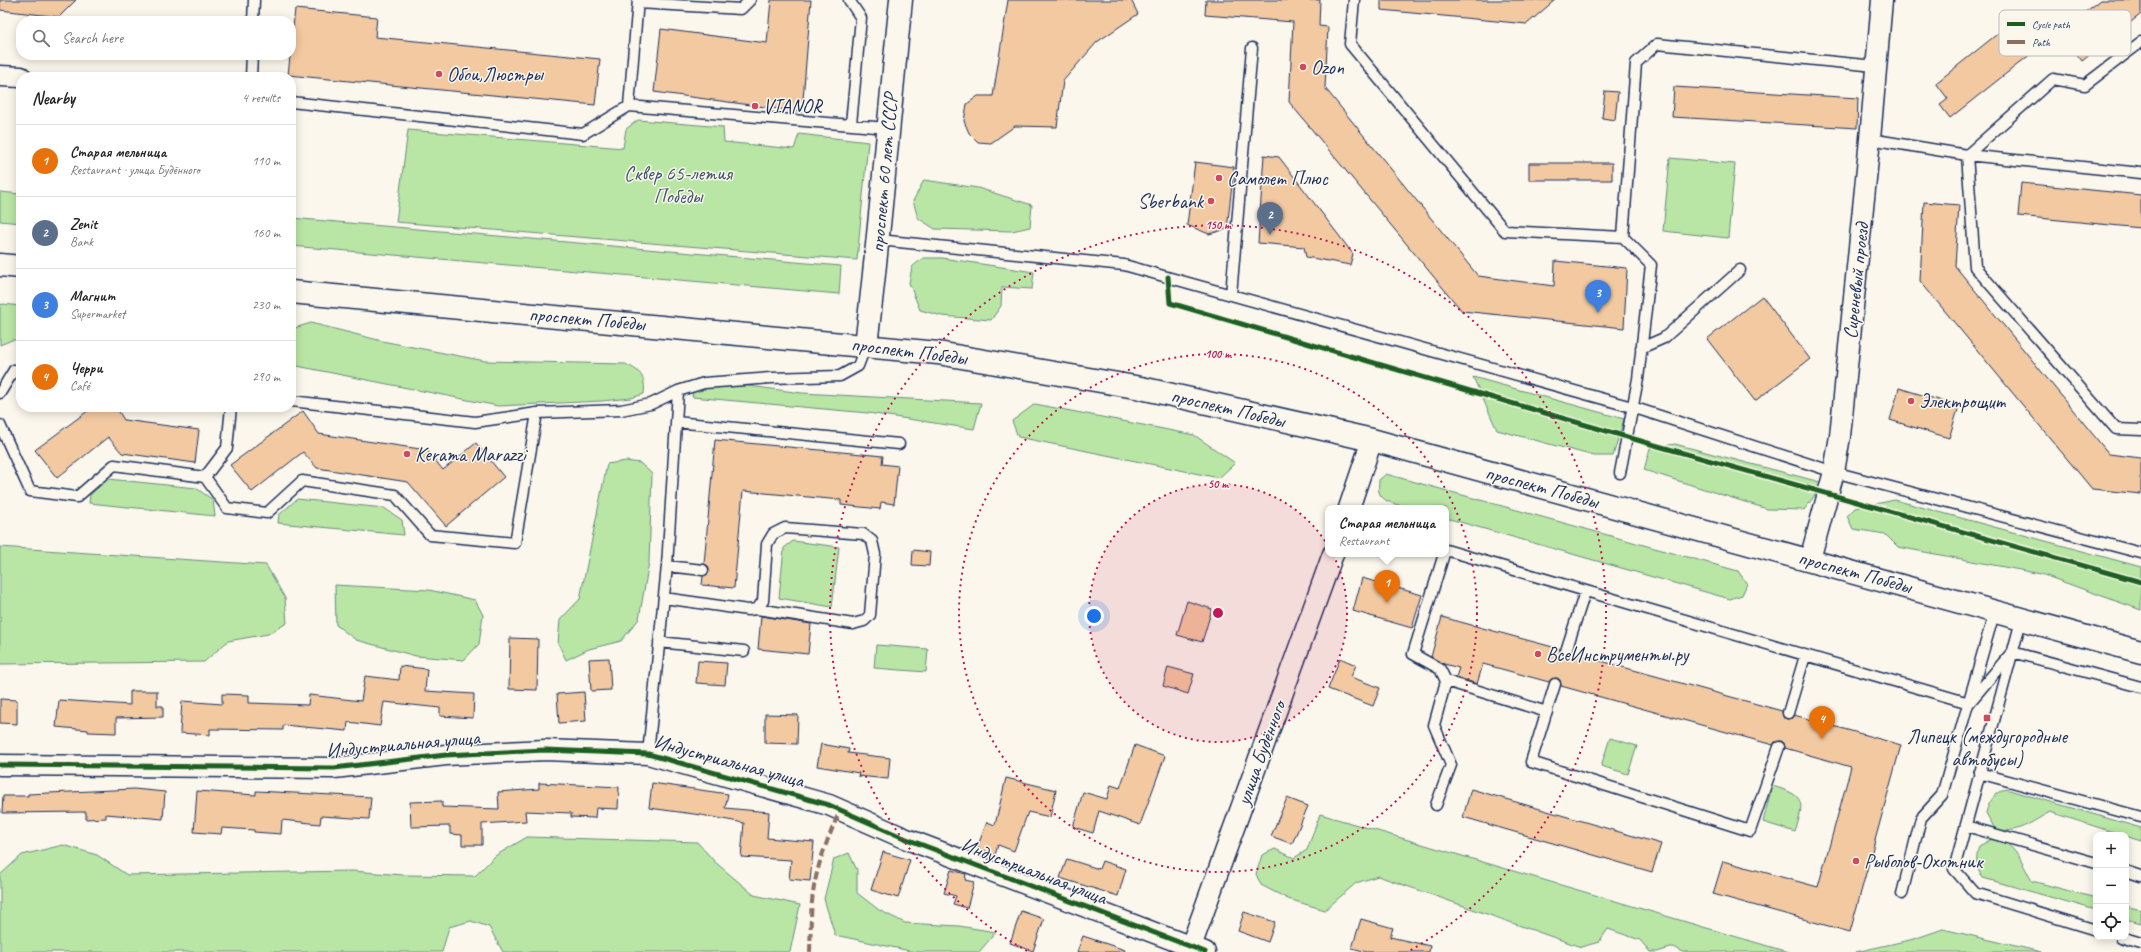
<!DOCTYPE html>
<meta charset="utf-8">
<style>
:root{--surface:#fff;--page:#f6f6f6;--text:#222;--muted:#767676;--line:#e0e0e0;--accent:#db2777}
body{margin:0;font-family:Caveat,sans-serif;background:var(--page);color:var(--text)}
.controls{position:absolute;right:12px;bottom:12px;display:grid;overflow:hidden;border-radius:8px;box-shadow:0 2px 10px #0003}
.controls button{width:36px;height:36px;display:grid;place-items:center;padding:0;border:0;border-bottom:1px solid var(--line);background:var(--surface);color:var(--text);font:20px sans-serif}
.you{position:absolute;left:1094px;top:616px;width:14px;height:14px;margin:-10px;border:3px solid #fff;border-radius:50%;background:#1a73e8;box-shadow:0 0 0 6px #1a73e833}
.badge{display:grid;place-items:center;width:26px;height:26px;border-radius:50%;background:var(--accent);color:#fff;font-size:13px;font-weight:700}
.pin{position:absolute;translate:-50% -33px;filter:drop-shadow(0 1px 2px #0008)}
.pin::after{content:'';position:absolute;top:21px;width:14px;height:12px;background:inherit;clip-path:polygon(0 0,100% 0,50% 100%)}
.popup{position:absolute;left:1325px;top:505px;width:124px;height:52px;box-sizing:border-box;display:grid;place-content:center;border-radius:8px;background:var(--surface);filter:drop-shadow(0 1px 3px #0005);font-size:13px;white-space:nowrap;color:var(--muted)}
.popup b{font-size:15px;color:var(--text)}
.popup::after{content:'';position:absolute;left:50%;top:100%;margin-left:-8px;border:8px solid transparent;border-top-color:var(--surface)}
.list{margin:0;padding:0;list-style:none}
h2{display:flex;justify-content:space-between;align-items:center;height:52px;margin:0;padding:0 16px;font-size:17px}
h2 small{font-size:13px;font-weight:400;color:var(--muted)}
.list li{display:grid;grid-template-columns:26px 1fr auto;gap:12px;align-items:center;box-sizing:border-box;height:72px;padding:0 16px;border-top:1px solid var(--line)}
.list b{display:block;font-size:15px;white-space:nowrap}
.list p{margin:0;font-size:13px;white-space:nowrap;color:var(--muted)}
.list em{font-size:13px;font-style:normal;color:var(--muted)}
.icon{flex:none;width:22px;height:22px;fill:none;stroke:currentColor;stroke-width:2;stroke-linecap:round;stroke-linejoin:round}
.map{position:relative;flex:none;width:2141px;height:952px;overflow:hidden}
.search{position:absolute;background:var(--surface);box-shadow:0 2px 10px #0003;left:16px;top:16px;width:280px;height:44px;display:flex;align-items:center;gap:10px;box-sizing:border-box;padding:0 14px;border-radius:16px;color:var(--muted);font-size:15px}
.panel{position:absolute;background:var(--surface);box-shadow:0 2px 10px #0003;left:16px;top:72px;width:280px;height:340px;border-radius:16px}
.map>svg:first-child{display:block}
.green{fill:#b9e6a4;stroke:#6a8a81}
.building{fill:#f2c9a1;stroke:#1b2f5e}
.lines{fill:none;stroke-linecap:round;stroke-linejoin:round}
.lane-casing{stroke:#1b2f5e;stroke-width:13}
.street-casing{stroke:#1b2f5e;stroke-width:23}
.secondary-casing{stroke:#1b2f5e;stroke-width:25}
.lane{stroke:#fbf7ec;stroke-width:10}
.street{stroke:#fbf7ec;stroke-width:20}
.secondary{stroke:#fbf7ec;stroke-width:22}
.quiet{stroke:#8d6e63;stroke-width:4;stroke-dasharray:8 4;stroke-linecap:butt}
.cycleway-casing{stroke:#fbf7ec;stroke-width:8}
.cycleway{stroke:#1b5e20;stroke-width:5}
.ring{fill:none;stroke:#c2185b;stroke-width:2;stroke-dasharray:2 4}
.poi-dot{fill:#d1495b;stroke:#fbf7ec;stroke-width:1.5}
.labels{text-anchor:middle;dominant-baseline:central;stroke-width:3;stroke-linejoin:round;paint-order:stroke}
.poi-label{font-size:20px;fill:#1b2f5e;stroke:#fbf7ec;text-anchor:start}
.park-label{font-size:20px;fill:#3b546c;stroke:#fbf7ec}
.street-label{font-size:20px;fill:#1b2f5e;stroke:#fbf7ec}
.key{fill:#fbf7ec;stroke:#b8bbc1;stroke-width:1}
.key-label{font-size:11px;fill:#1b2f5e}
.centre{fill:#c2185b;stroke:#fbf7ec;stroke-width:2}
.ring-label{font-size:12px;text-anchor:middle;font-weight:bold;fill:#c2185b;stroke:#fbf7ec;stroke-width:3;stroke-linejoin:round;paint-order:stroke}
</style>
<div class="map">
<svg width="2141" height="952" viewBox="0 0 2141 952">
<rect width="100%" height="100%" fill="#fbf7ec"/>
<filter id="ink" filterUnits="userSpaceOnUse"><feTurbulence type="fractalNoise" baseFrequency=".025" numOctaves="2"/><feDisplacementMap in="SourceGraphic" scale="8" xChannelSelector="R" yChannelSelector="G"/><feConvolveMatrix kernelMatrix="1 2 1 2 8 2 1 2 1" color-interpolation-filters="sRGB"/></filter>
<g filter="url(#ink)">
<!-- green -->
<path class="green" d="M 638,120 L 723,127 L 724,142 L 794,149 L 799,134 L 868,142 L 857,260 L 396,222 L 408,130 L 623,148 L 626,129 Z
M 1670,158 L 1735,164 L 1728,238 L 1663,231 Z
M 924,180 L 978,188 L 1032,205 L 1030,227 L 1012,231 L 935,229 L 918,218 L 913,201 Z
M 0,192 L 21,194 L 21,223 L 0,221 Z
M 291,218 L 841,266 L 839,294 L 291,246 Z
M 923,258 L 942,258 L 1034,272 L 1032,289 L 1002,287 L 1001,306 L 991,320 L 942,316 L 920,310 L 909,283 L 912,267 Z
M 3,304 L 21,306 L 21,340 L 12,340 L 0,345 L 0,305 Z
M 311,323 L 382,341 L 485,361 L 625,364 C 640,370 646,377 644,394 L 631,398 L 602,401 L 498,406 L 292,365 L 291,329 Z
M 1473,377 L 1624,419 L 1613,456 L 1594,456 L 1497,430 Z
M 696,379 L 802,393 L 981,403 L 974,429 L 868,413 L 692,397 Z
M 1035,404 L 1194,435 L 1235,463 L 1219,478 L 1018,437 L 1012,421 Z
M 1675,444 L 1824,483 L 1804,510 L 1767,509 L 1644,470 L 1650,448 Z
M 626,461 L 640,463 L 652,474 L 649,562 L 639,619 L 621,641 L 589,649 L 566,660 L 558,643 L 560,620 L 580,599 L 607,464 Z
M 1386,474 L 1738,571 L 1747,584 L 1742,595 L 1730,599 L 1446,518 L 1446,508 C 1432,508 1384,510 1379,492 C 1378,489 1379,484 1379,480 Z
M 108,479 L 196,488 L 213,500 L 215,516 L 89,503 L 90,495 Z
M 297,499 L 384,508 L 402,520 L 404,535 L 278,523 L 279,515 Z
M 1895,500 L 2141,567 L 2141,610 L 2041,574 L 1898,547 L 1885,534 L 1853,529 L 1847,516 L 1855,508 Z
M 793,541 L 839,547 L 832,607 L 779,598 L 784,548 Z
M 0,547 L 266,565 L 285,598 L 287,623 L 268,634 L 228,641 L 204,662 L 0,664 Z
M 335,585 L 429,590 L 475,600 L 483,615 L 479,644 L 464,660 L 416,656 L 356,640 L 336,625 Z
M 876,645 L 928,649 L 926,672 L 874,668 Z
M 1610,738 L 1637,746 L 1628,774 L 1601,766 Z
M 1772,786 C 1805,795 1805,801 1795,832 L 1763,822 Z
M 2006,789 L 2141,828 L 2141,841 L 2050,812 C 2033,821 2015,836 1995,829 L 1986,813 C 1989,801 1994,794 2006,789 Z
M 1320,814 L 1788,952 L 1683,952 L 1674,947 L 1657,952 L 1650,952 L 1640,940 L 1608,929 L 1599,942 L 1581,947 L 1378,876 L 1356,883 L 1325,910 L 1288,899 L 1261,885 L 1256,874 L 1262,855 L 1275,849 L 1294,858 L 1307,850 Z
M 527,837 L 697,842 L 715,862 L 754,895 L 800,905 L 790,952 L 503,952 L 489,927 L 471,921 L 449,927 L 442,952 L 0,952 L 0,875 L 22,855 L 63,845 L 97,855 L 127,875 L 352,871 L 403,875 L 475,876 L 495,856 Z
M 1994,838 C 2015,842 2022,864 2032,881 L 2096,898 L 2096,910 L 1983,878 C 1976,867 1975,859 1979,846 Z
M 849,853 L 857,870 L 857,893 L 879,910 L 905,923 L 959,926 L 996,932 L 979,952 L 915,952 L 835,935 L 824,899 L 834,859 Z
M 2126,906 L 2141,910 L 2141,923 L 2126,919 Z
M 1943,929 L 2041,952 L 1856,952 L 1914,939 Z"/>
<!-- building -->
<path class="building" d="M 0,0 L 76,0 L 59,17 L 0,10 Z
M 771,0 L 811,0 L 802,112 L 654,92 L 661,29 L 767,43 Z
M 1008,0 L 1131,0 L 1138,14 L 1097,42 L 1063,81 L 1057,127 L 1015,126 L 991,143 L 978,142 L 969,133 L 964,121 L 967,104 L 978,96 L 993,96 Z
M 1206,0 L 1320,0 L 1319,26 L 1328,27 L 1325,88 L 1478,276 L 1554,286 L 1555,261 L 1627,268 L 1624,328 L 1462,311 L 1289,102 L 1293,22 L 1205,15 Z
M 1381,0 L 1555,0 L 1527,24 L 1381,10 Z
M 2101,0 L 2141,0 L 2141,14 L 2082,61 L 2072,48 L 2080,42 L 2067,26 Z
M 295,9 L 377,17 L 375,37 L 600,59 L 595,105 L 288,75 Z
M 2026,11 L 2037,25 L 2030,31 L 2041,46 L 1950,118 L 1940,105 L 1948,99 L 1936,83 Z
M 1674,87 L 1858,98 L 1857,128 L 1672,117 Z
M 1605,91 L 1618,92 L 1615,120 L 1602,118 Z
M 1264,155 L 1279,157 L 1353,254 L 1350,265 L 1306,257 L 1304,247 L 1258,243 Z
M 1195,162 L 1234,167 L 1227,229 L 1209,234 L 1187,225 Z
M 1529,163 L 1612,163 L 1612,180 L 1529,180 Z
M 2021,183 L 2141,195 L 2141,228 L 2018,216 Z
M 1924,202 L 1959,205 L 1955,266 L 2109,454 L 2141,458 L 2141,494 L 2092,489 L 1920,281 Z
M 1762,296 L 1810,359 L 1755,401 L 1707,339 Z
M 1899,388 L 1959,406 L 1949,438 L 1890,420 Z
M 93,407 L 116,407 L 124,420 L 199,430 L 195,463 L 122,453 L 108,437 L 57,478 L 35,450 Z
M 303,411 L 319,434 L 427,450 L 443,470 L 476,443 L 504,477 L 446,526 L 408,482 L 317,468 L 303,452 L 252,492 L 230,465 Z
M 715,440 L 883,456 L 882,464 L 898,466 L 894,504 L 881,502 L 880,509 L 841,505 L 841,500 L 743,491 L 734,588 L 702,585 L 703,576 L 708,574 L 709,570 L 707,565 L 704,564 Z
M 913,550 L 930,552 L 929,566 L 912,565 Z
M 1362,578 L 1422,595 L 1412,628 L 1353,611 Z
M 1187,601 L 1212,609 L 1202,642 L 1177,635 Z
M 761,616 L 811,624 L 808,654 L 758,649 Z
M 1442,617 L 1560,649 L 1561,655 L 1564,657 L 1570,656 L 1572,653 L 1782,711 L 1783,717 L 1787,719 L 1792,718 L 1794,715 L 1901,745 L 1850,932 L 1713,894 L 1723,861 L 1818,887 L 1851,767 L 1785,748 L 1784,743 L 1781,741 L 1775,742 L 1773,745 L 1561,686 L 1560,680 L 1557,678 L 1551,679 L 1549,682 L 1483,664 L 1477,684 L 1456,677 L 1459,668 L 1444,664 L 1431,657 Z
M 510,638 L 538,639 L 537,690 L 509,689 Z
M 609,658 L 611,690 L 591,691 L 589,659 Z
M 1340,658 L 1356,665 L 1351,677 L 1380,688 L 1373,706 L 1328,689 Z
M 698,661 L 727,663 L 725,685 L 696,683 Z
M 400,666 L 427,669 L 425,691 L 474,694 L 473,718 L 440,716 L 440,708 L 384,702 L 380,726 L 348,722 L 347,731 L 283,725 L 283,730 L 210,729 L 210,735 L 180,733 L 182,701 L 222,704 L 222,694 L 249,695 L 249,703 L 308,705 L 309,695 L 361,701 L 365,676 L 399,680 Z
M 1168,667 L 1194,674 L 1188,694 L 1163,686 Z
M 130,691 L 157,691 L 157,706 L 163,706 L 163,717 L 116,718 L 116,733 L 88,732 L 88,730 L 56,727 L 59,700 L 130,705 Z
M 584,692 L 586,721 L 559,723 L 557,694 Z
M 0,699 L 17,700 L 17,724 L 0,723 Z
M 765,714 L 798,715 L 797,744 L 765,743 Z
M 821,744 L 849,749 L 848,753 L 890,758 L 888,779 L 858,776 L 859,773 L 817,766 Z
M 1135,745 L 1165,756 L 1140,825 L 1099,811 L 1093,833 L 1073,827 L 1083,792 L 1107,799 L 1111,785 L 1120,788 Z
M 1006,778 L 1056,790 L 1050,817 L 1028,812 L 1014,851 L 998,845 L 995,855 L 977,848 L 987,822 L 995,825 Z
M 539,783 L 619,787 L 618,809 L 596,808 L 595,818 L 571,817 L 571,813 L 525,811 L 526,821 L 482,824 L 482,845 L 462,845 L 462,835 L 450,834 L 450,826 L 411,827 L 410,802 L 442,801 L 442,807 L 499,809 L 498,792 L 539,789 Z
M 652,783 L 728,794 L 725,808 L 769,812 L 767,838 L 814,842 L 810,881 L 789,879 L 791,860 L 741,857 L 744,823 L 701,815 L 649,808 Z
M 134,789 L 165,792 L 163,819 L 106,814 L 106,818 L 86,819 L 86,812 L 2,813 L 3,796 L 28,796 L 28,794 Z
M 1471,789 L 1661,844 L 1652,872 L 1463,817 Z
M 197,791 L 256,795 L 256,791 L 371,797 L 369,819 L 321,816 L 320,824 L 282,820 L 281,834 L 254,832 L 254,830 L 222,828 L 221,834 L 194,832 Z
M 1287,798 L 1308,806 L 1292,844 L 1271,836 Z
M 883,852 L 910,860 L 898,898 L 871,890 Z
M 1067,859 L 1099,869 L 1102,861 L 1126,869 L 1118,896 L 1060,878 Z
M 951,870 L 966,874 L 965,880 L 974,882 L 967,908 L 953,904 L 956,896 L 944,893 Z
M 1021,911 L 1044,919 L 1033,951 L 1010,943 Z
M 1244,912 L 1275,922 L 1268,942 L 1238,931 Z
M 1361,919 L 1393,928 L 1390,937 L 1430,946 L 1429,952 L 1367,952 L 1352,948 Z
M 1083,936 L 1125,950 L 1124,952 L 1077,952 Z"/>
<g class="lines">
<!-- lane casing -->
<g class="lane-casing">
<path id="lane" d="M 849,0 L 861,18 L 851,124
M 1354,0 L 1350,44 L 1505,231 L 1623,237 L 1651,265 L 1638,379 L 1620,473
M 638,3 L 741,9 L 750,0
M 253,21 L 254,0
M 251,77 L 252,55
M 291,102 L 583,134 L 629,106 L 887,128
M 629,106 L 638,0
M 1870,139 L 1967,155 L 1975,267 L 2116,429 L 2141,430
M 1967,155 L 2053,79 L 2085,85 L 2141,42
M 1967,155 L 2141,173
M 1623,237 L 1636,63 L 1657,44 L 1875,66
M 879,240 L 1124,265 L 1632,407 L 1834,472 L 2141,553
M 1231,295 L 1252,48
M 1641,348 L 1664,338 L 1740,270
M 0,393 L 14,370 L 21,371
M 291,401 L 475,422 L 537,413 L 621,410 L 651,404 L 678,391 L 704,383 L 771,378 L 840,376 L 858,366 L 866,345
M 676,422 L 899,444
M 0,425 L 30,491 L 77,497 L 114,465 L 205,477 L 227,508 L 267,513 L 302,481 L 395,495 L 430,535 L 515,543 L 537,413
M 205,477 L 227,448 L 231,407
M 1446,550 L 1969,703 L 2012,652
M 1444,554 L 1413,654 L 1440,669 L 1446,681 L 1547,712
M 667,566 L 703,570
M 664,598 L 748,610 L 757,609 L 763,601 L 767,544 L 773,534 L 785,528 L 863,534 L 872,541 L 875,554 L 870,615 L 864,621 L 853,624 L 757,609
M 2022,617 L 1954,869 L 1975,893 L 2096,930
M 659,642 L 744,651
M 1566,651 L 1585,592
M 2012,652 L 2141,687
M 1555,684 L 1531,762 L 1750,831 L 1779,747
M 1788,713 L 1805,656
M 648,754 L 667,566 L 678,391
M 1979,773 L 2141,817
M 1436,805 L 1451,765 L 1434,725 L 1446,681
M 1966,826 L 2096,863
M 2126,871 L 2141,876
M 1902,894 L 1921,818 L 1942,795 L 1995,610
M 2121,937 L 2141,943"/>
</g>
<!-- street casing -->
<g class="street-casing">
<path id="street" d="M 0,76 L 21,77
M 1349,508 L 1372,440
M 1810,559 L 1834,472 L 1840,436 L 1870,139 L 1882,0
M 0,765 L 334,768 L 446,755 L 545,750 L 648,754 L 829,805 L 904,838 L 1205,952
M 1189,952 L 1333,554"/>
</g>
<!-- secondary casing -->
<g class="secondary-casing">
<path id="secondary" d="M 0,265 L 21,267
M 291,292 L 938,353 L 1141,388 L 1372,440 L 2141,652
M 866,345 C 880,230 889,115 901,0"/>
</g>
<!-- lane -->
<use href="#lane" class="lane"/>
<!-- street -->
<use href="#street" class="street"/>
<!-- secondary -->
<use href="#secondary" class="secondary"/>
<!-- quiet -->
<path class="quiet" d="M 810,952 C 811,927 810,902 816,877 C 821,854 831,832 840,810"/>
<!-- cycleway casing -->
<g class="cycleway-casing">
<path id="cycleway" d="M 1168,277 L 1170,303 L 1651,444 L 2141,582
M 0,765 L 334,768 L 446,755 L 545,750 L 648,754 L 829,805 L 904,838 L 1205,952"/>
</g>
<!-- cycleway -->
<use href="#cycleway" class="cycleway"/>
</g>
</g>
<!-- distance rings -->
<circle cx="1218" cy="613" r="129" fill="#c2185b" fill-opacity=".12"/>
<g class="ring">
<circle cx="1218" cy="613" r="129"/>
<circle cx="1218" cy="613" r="259"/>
<path d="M1027 951A388 388 0 1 1 1409 951"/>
</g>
<!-- markers -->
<g class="poi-dot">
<circle cx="1303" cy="67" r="4"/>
<circle cx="439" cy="74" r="4"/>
<circle cx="755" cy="106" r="4"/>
<circle cx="1219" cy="178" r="4"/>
<circle cx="1211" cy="201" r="4"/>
<circle cx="1911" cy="401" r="4"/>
<circle cx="407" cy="454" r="4"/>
<circle cx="1538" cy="654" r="4"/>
<rect x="1983" y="714" width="8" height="8" rx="2"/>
<circle cx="1856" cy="861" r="4"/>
</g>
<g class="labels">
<!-- poi labels -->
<g class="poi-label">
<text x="1311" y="67">Ozon</text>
<text x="447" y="74">Обои,Люстры</text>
<text x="763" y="106">VIANOR</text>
<text x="1227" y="178">Самолет Плюс</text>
<text x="1203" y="201" text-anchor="end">Sberbank</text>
<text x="1919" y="401">Электрощит</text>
<text x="415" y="454">Kerama Marazzi</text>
<text x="1546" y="654">ВсеИнструменты.ру</text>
<text x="1987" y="736" text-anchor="middle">Липецк (междугородные<tspan x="1987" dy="23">автобусы)</tspan></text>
<text x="1864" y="861">Рыболов-Охотник</text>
</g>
<!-- park labels -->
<g class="park-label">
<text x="678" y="173">Сквер 65-летия<tspan x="678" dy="23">Победы</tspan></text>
</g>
<!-- street labels -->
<g class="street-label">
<text transform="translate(884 173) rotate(-85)">проспект 60 лет СССР</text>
<text transform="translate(1856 281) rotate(-84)">Сиреневый проезд</text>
<text transform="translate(587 319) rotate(5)">проспект Победы</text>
<text transform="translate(909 351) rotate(7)">проспект Победы</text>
<text transform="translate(1228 408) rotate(13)">проспект Победы</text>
<text transform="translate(1542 487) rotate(15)">проспект Победы</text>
<text transform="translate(1855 572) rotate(15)">проспект Победы</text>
<text transform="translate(403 744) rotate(-5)">Индустриальная улица</text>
<text transform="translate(1261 753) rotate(-70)">улица Будённого</text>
<text transform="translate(729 761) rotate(15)">Индустриальная улица</text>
<text transform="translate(1034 871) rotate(21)">Индустриальная улица</text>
</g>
</g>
<!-- legend -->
<rect x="1999" y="10" width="132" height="46" rx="6" class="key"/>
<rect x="2007" y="22" width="18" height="4" fill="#1b5e20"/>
<rect x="2007" y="40" width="18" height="4" fill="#8d6e63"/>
<g class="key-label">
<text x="2032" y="28">Cycle path</text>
<text x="2032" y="46">Path</text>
</g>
<circle cx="1218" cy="613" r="6" class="centre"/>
<g class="ring-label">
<text x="1218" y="229">150 m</text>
<text x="1218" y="358">100 m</text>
<text x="1218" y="488">50 m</text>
</g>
</svg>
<div class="controls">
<button>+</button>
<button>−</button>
<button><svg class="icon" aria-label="locate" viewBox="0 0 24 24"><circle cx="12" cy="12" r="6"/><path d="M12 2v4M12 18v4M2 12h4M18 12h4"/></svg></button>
</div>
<div class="you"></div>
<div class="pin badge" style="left:1387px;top:603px;background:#e8710a">1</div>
<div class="popup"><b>Старая мельница</b>Restaurant</div>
<div class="pin badge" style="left:1270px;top:235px;background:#5c6f8a">2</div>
<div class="pin badge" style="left:1598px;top:313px;background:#3f7fe0">3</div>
<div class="pin badge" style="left:1822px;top:739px;background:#e8710a">4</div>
<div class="search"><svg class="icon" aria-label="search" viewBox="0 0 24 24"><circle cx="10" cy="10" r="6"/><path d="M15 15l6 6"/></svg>Search here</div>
<section class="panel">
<h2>Nearby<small>4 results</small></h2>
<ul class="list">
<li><span class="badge" style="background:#e8710a">1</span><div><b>Старая мельница</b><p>Restaurant · улица Будённого</p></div><em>110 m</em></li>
<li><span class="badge" style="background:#5c6f8a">2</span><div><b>Zenit</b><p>Bank</p></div><em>160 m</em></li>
<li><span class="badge" style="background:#3f7fe0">3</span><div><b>Магнит</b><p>Supermarket</p></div><em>230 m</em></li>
<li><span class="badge" style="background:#e8710a">4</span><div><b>Черри</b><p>Café</p></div><em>290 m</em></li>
</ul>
</section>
</div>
